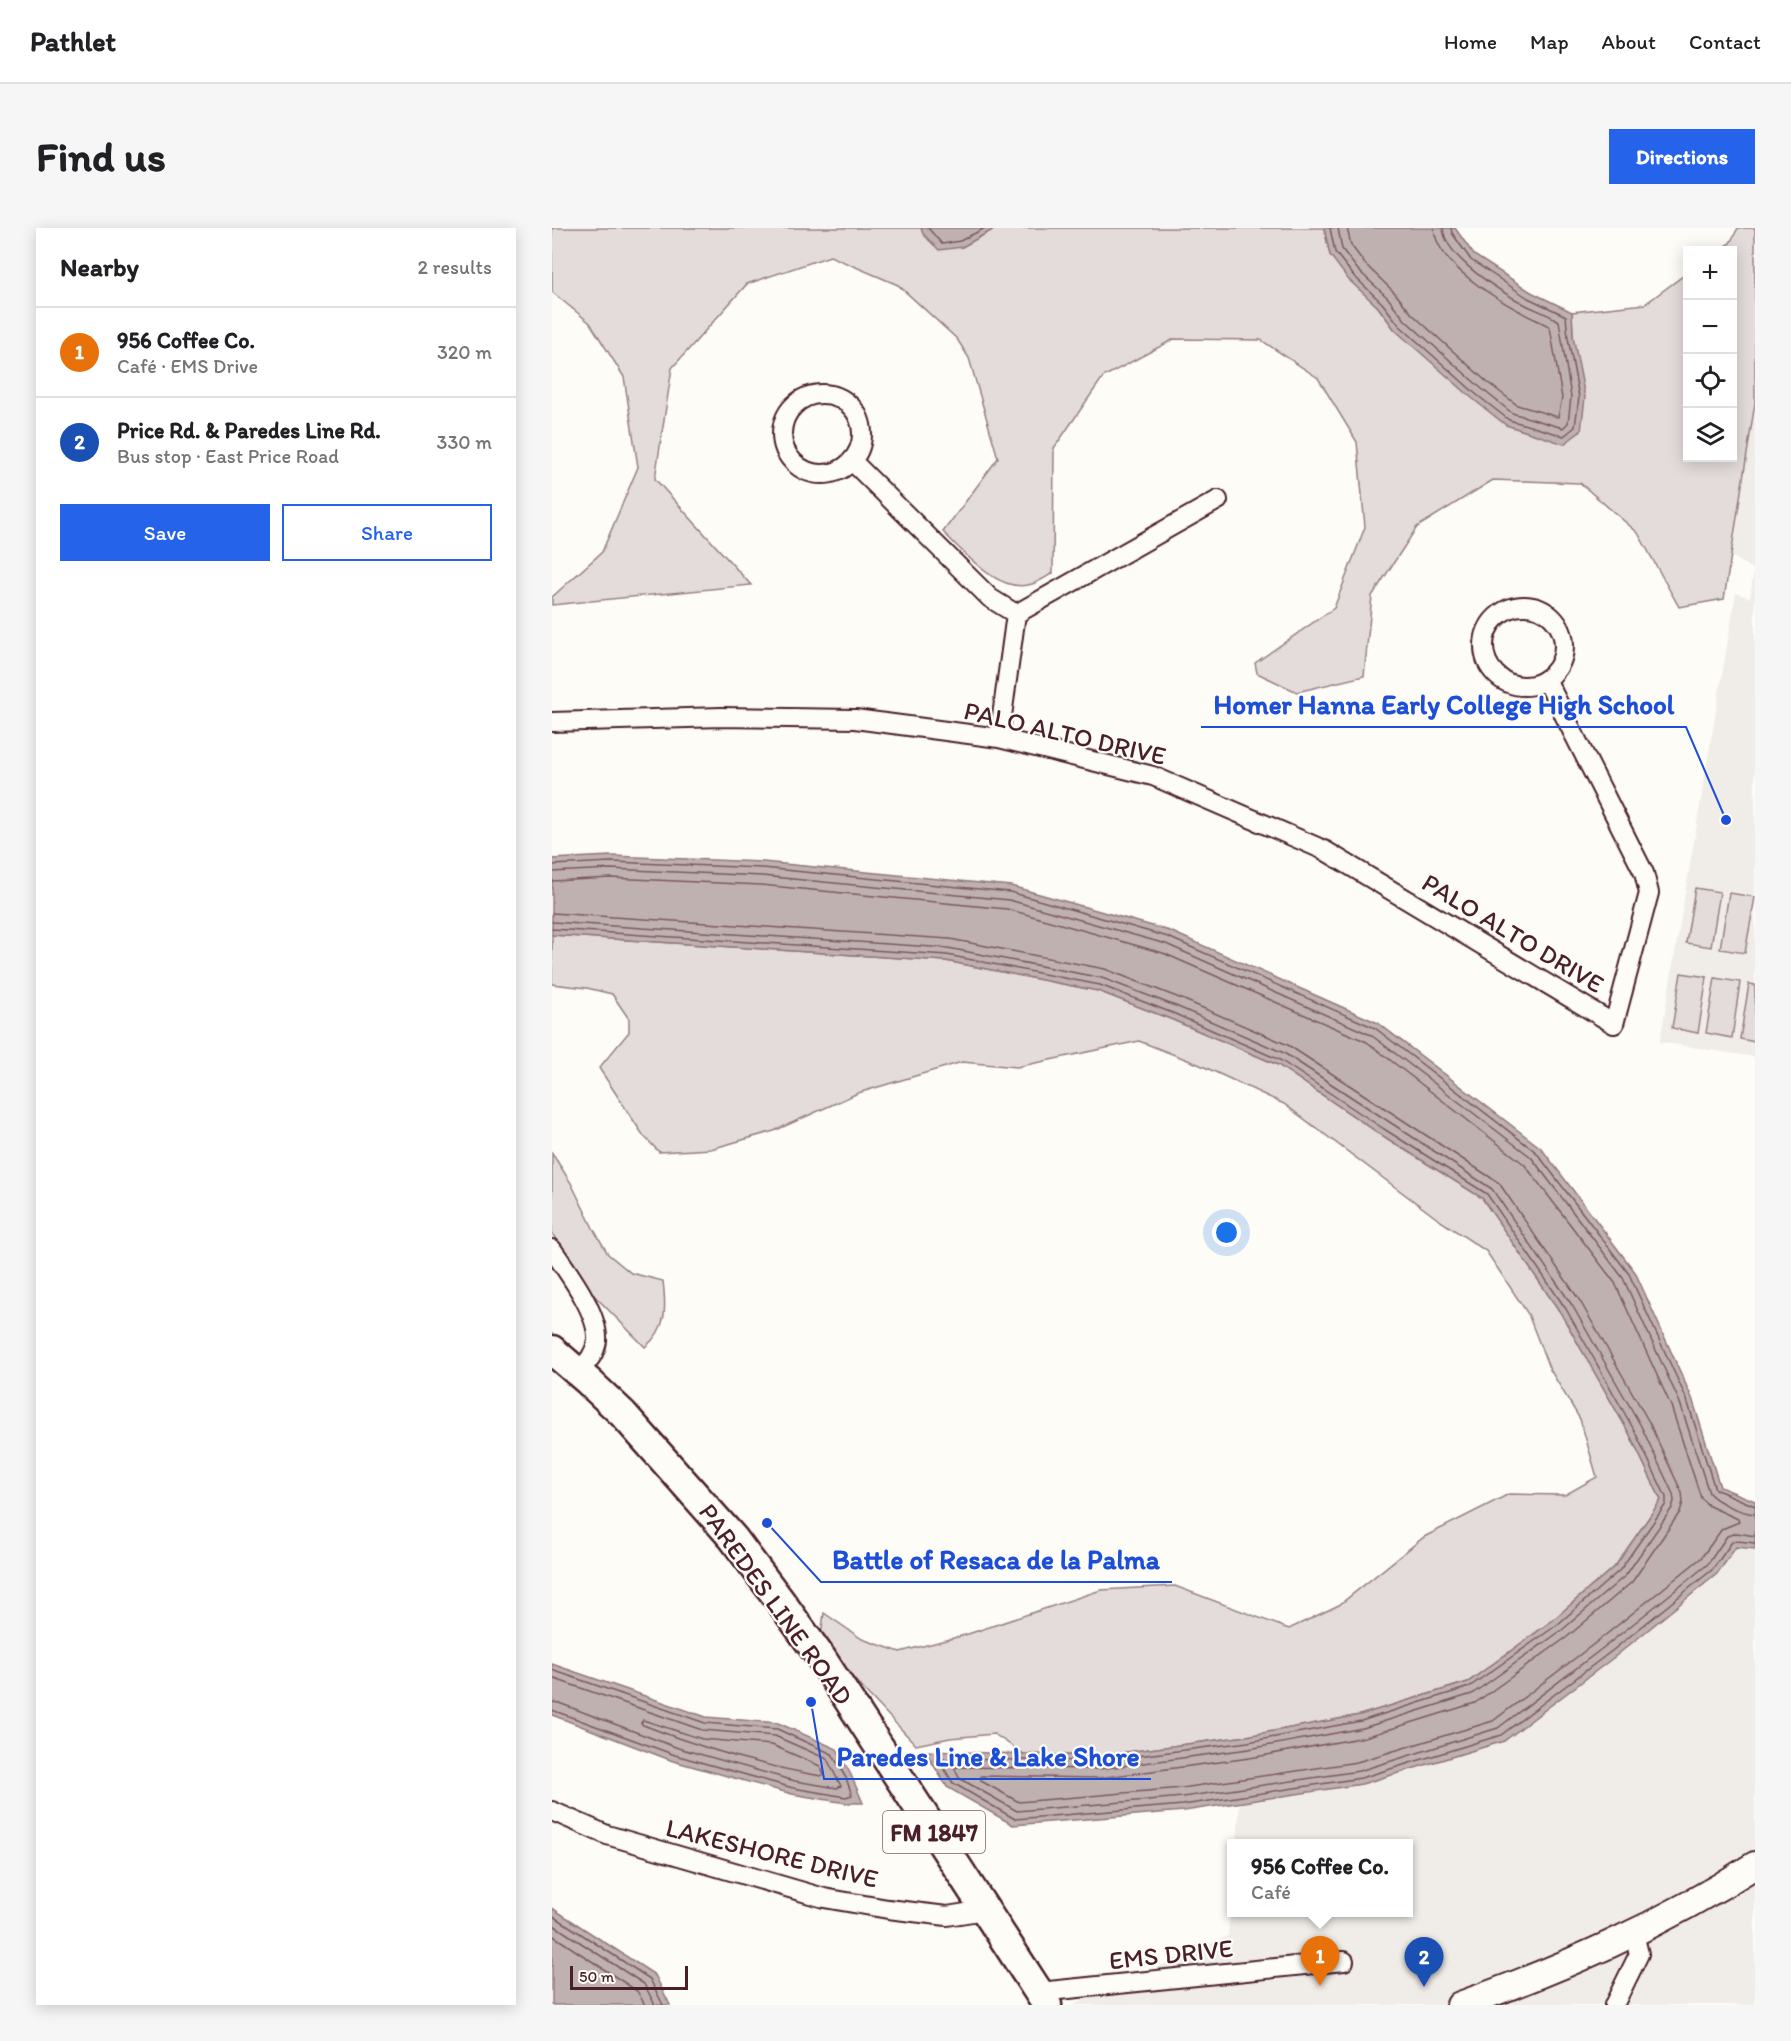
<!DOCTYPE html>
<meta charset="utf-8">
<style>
:root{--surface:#fff;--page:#f6f6f6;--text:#202124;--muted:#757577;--line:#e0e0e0;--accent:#2563eb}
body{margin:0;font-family:Itim,sans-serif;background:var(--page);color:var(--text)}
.controls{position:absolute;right:18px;top:18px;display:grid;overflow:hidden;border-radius:0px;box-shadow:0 3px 15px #0003}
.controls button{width:54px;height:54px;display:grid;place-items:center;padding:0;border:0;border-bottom:2px solid var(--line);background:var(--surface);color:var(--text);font:30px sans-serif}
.scale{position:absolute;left:18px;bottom:15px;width:118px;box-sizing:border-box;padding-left:6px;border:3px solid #4a1f2b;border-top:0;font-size:16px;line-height:21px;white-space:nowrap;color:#4a1f2b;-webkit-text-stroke:4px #fdfcf7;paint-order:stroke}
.you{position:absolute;left:675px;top:1005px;width:21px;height:21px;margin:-15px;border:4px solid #fff;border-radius:50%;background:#1a73e8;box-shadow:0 0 0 9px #1a73e833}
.badge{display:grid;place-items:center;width:39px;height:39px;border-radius:50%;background:var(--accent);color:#fff;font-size:20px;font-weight:700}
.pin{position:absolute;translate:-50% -50px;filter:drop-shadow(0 2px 3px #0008)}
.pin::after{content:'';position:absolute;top:32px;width:21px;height:18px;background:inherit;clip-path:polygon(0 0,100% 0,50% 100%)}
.popup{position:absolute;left:675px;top:1611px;width:186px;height:78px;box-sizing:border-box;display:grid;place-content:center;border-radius:0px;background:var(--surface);filter:drop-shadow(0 2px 4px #0005);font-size:20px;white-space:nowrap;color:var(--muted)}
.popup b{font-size:22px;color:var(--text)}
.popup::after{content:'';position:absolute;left:50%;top:100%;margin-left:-12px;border:12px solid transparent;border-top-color:var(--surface)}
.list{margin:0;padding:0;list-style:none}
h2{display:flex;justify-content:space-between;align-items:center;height:78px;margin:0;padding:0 24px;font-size:26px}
h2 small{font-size:20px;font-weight:400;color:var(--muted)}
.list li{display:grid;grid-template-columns:39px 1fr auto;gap:18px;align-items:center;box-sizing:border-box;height:90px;padding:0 24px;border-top:2px solid var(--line)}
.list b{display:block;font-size:22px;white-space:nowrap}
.list p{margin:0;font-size:20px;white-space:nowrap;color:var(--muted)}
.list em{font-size:20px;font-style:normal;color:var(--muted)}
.actions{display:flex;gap:12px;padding:18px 24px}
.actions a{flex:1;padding:14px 0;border:2px solid var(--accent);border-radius:0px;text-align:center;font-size:21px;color:var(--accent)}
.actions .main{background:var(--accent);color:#fff}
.icon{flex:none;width:33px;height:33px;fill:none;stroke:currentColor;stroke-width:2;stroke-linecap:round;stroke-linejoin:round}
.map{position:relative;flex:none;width:1203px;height:1777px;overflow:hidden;border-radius:0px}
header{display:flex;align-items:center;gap:36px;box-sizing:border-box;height:84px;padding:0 30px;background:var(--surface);border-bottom:2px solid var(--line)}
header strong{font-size:28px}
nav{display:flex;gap:33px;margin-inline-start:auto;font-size:21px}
.intro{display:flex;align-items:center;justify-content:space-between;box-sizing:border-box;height:144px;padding:0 36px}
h1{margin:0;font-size:42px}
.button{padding:15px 27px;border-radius:0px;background:var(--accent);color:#fff;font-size:21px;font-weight:700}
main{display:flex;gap:36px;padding:0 36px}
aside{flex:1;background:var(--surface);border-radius:0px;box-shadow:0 3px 15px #0003}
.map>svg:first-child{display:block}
.built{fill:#f0ece8}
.green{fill:#e3dcda;stroke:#967e82;stroke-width:1.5}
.water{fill:#c0b1b1;stroke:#91777b;stroke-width:1.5}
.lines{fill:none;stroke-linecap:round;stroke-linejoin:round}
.shore{stroke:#795961;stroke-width:1.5}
.minor-casing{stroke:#4a1f2b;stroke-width:22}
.secondary-casing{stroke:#4a1f2b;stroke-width:30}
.primary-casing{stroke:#4a1f2b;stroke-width:33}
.minor{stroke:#fdfcf7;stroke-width:18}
.secondary{stroke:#fdfcf7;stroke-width:26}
.primary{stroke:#fdfcf7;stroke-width:28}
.labels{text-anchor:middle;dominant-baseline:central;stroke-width:4.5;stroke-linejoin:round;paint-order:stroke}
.shield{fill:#fdfcf7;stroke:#806168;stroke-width:1.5}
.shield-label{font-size:24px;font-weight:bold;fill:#4a1f2b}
.street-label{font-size:26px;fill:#4a1f2b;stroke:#fdfcf7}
.leader{fill:none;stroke:#1d4ed8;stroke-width:2}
.callout-dot{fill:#1d4ed8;stroke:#fdfcf7;stroke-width:2}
.callout-label{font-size:27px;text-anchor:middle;font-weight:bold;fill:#1d4ed8;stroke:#fdfcf7;stroke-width:4.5;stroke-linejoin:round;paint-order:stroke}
</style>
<header>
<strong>Pathlet</strong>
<nav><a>Home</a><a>Map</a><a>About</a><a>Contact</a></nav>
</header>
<div class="intro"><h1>Find us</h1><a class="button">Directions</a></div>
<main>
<aside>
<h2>Nearby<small>2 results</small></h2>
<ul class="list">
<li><span class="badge" style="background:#e8710a">1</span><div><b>956 Coffee Co.</b><p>Café · EMS Drive</p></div><em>320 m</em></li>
<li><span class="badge" style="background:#1a4fb4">2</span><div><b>Price Rd. &amp; Paredes Line Rd.</b><p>Bus stop · East Price Road</p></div><em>330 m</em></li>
</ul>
<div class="actions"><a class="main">Save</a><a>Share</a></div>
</aside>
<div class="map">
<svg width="1203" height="1777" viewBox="0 0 1203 1777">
<rect width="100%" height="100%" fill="#fdfcf7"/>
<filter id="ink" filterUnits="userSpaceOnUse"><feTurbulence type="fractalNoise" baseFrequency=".0167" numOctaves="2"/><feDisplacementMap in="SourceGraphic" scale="12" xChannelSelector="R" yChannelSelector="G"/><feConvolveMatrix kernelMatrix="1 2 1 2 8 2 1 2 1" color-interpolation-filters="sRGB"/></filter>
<g filter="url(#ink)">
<!-- built -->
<path class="built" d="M 1203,179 L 1203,829 L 1108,814 L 1184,365 L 1198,370 L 1202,342 L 1178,327 Z
M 1184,1318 L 1203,1321 L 1203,1777 L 521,1777 L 676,1708 L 679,1676 L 680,1684 L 856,1684 L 856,1616 L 685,1615 L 688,1574 L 810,1556 L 1065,1427 L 1166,1345 Z"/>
<!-- green -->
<path class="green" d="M 0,0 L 369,0 L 372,6 L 410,19 L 444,0 L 772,0 L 778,27 L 826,79 L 843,102 L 1021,108 L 1020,84 L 1093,76 L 1135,45 L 1136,230 L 1180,230 L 1180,22 L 1167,22 L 1178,15 L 1186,0 L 1203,0 L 1203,175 L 1172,371 L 1127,379 L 1086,305 L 1028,255 L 941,252 L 865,299 L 820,368 L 812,448 L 745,464 L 705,445 L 703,435 L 782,380 L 813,299 L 805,214 L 766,150 L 709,112 L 622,111 L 551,149 L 502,220 L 501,345 C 494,349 487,354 480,356 C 447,367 412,324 391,304 L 446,230 L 417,130 L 405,111 L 346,57 L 278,28 L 195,56 L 120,140 L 103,251 L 199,357 L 0,377 L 0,369 L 50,324 L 86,239 L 72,149 L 38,95 L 0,64 Z
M 1143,660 L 1168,664 L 1159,719 L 1134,715 Z
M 1177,665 L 1203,669 L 1193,725 L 1168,721 Z
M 0,707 L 394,733 L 546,763 L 621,792 L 726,837 L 828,906 L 930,970 L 1008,1084 L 1077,1205 L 1109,1272 L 1064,1337 L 1001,1392 L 916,1454 L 808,1487 L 695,1508 L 545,1528 L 472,1526 L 442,1506 L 398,1510 L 364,1517 L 268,1415 L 272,1385 L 310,1411 L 348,1424 L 413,1407 L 549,1362 L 623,1358 L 737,1401 L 787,1377 L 872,1309 L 957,1266 L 1013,1267 L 1045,1249 L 1028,1191 L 997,1140 L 976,1086 L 934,1023 L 887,992 L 732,876 L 646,836 L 587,813 L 465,839 L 410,834 L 306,865 L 222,903 L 159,921 L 107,924 L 91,907 L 47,840 L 77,804 L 77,791 L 60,766 L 35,760 L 0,756 Z
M 1129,745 L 1155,749 L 1146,805 L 1120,800 Z
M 1163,750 L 1188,754 L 1180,810 L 1154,805 Z
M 1197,756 L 1203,757 L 1203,814 L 1188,811 Z
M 0,925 L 19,955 L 42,1002 L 56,1026 L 79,1045 L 111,1053 C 114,1079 116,1100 93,1119 L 29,1054 L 0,1005 Z"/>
<!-- water -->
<path class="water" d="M 369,0 L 444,0 L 410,19 L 387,22 L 371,6 Z
M 772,0 L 903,0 L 922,27 L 979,64 L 1020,84 L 1021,108 L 1033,169 L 1029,203 L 1012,216 L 954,197 L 921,171 L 843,102 L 826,79 L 796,51 L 778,27 Z
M 59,628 L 211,634 L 459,658 L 618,703 L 826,795 L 989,920 L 1083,1044 L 1140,1170 L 1168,1259 L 1203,1273 L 1203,1321 L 1184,1319 L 1166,1345 L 1065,1427 L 952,1513 L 810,1556 L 632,1583 L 461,1597 L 395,1559 L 373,1523 L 545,1528 L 695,1508 L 808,1487 L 916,1454 L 1001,1392 L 1064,1337 L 1109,1272 L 1077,1205 L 1008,1084 L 930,970 L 828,906 L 726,837 L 621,792 L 546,763 L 394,733 L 0,707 L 0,631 Z
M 0,1436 L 154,1489 L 226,1495 L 285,1521 L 299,1547 L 311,1575 L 294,1575 L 240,1566 L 121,1533 L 0,1487 Z
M 0,1680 L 103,1747 L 118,1777 L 0,1777 Z"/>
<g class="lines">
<!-- shore -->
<path class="shore" d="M 376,0 L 390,16 L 408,13 L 433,0
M 778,0 L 783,24 L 801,47 L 830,75 L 848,98 L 925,167 L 957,192 L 1012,208 L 1023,199 L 1027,169 L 1016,110 L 1014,88 L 976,70 L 919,32 L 900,5 L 899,0
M 786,0 L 790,21 L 806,42 L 836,70 L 853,92 L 930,161 L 960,185 L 1011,200 L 1016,195 L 1019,169 L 1007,93 C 996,86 984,82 974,77 C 949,64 893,30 891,0
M 795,0 L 799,17 L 813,36 L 842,64 L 860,86 L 935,154 L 965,177 L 1006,189 L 1010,170 L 998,99 C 989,93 978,90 969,84 C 941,69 884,35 882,0
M 0,637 L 59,634 L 211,640 L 458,664 L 616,709 L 823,800 L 984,924 L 1077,1046 L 1135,1172 L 1163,1261 L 1203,1278
M 0,644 L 59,641 L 210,648 L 457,672 L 614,716 L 819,807 L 979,929 L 1071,1050 L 1128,1175 L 1157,1265 C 1166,1275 1190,1285 1203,1286
M 0,653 L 59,650 L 209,657 L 455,681 L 611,725 L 815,814 L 972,936 L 1063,1055 L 1119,1178 L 1149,1270 L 1157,1278 L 1186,1291 L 1187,1294 L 1170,1301 L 1149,1330 L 1051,1409 L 941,1493 L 805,1534 L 630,1560 L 467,1574 L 429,1553 L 429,1548 L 547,1550 L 698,1530 L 813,1509 L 923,1475 L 1015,1409 L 1080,1354 L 1128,1284 L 1131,1274 L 1130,1265 L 1097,1194 L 1028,1073 L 947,955 L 736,817 L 630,771 L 553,741 L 398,711 L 0,685
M 0,694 L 396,720 L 550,750 L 626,779 L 732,825 L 940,961 L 1020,1077 L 1089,1198 L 1121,1266 L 1122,1273 L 1120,1280 L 1074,1347 L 1010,1402 L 920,1466 L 811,1500 L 697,1521 L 547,1541 L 402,1539 L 407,1550 L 465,1583 L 631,1569 L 807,1543 L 946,1500 L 1056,1416 L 1156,1336 L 1175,1308 L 1185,1305 L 1203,1308
M 0,701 L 395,727 L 548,757 L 623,786 L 728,832 L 832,901 L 935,966 L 1014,1081 L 1082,1202 L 1114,1269 L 1114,1276 L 1068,1342 L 1005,1397 L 917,1459 L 809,1493 L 696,1514 L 546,1533 L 388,1531 L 388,1534 L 401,1555 L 463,1591 L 631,1577 L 809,1550 L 949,1507 L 1061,1422 L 1161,1341 L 1180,1314 L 1185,1313 L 1203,1315
M 0,1442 L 153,1495 L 225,1501 L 280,1526 L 294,1550 L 300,1567 L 294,1569 L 241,1560 L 123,1527 L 0,1482
M 0,1450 L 150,1502 L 223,1508 L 275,1531 L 289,1558 L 285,1560 L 243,1553 L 126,1520 L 7,1475 L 0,1474
M 91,1492 L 150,1511 L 220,1517 L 268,1538 L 272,1546 L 269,1548 C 210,1538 147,1519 91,1497 L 89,1495 Z
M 0,1687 L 98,1751 L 111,1777
M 0,1696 L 92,1756 L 103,1777
M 0,1707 L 85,1763 L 93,1777"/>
<!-- minor casing -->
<g class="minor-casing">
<path id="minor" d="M230 206a40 40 0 1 1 80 0a40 40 0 1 1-80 0Z
M 300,233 L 438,370 L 464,386
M932 418a40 40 0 1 1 80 0a40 40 0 1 1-80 0Z
M 464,386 L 666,272
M 0,494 L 169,489 L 303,491 L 447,510 L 601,548 L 772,622 L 1062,796 L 1097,665 L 1092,645 L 994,451
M 447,510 L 464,386
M 0,1021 C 15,1043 47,1085 45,1113 C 43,1126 35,1136 25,1144
M 0,1583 L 55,1607 L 272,1670 L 336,1681 L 395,1688 L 433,1682
M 487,1764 L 792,1733
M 1062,1777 L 1087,1726 L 1082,1706"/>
</g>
<!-- secondary casing -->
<g class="secondary-casing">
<path id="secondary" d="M 908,1777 C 1011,1740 1110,1697 1203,1637"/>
</g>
<!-- primary casing -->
<g class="primary-casing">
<path id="primary" d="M 0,1122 L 36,1153 L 71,1186 L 181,1310 L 229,1374 L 270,1431 L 495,1777"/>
</g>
<!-- minor -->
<use href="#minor" class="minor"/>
<!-- secondary -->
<use href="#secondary" class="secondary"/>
<!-- primary -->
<use href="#primary" class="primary"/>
</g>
</g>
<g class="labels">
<!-- shield labels -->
<rect class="shield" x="331" y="1583" width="102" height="42" rx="4.5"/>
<g class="shield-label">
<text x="382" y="1604">FM 1847</text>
</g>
<!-- street labels -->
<g class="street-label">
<text transform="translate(513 505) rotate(13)">PALO ALTO DRIVE</text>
<text transform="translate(961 705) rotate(31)">PALO ALTO DRIVE</text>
<text transform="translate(224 1376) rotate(54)">PAREDES LINE ROAD</text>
<text transform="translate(220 1625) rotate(14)">LAKESHORE DRIVE</text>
<text transform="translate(619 1726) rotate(-6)">EMS DRIVE</text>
</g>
</g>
<!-- callouts -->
<path class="leader" d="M1174 592L1134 499H649M215 1295L269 1354H620M259 1474L272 1551H599"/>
<g class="callout-dot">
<circle cx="1174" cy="592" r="6"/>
<circle cx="215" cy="1295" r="6"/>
<circle cx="259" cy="1474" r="6"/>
</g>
<g class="callout-label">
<text x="892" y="486">Homer Hanna Early College High School</text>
<text x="444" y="1341">Battle of Resaca de la Palma</text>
<text x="436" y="1538">Paredes Line &amp; Lake Shore</text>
</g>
</svg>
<div class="controls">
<button>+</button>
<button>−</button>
<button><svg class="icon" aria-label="locate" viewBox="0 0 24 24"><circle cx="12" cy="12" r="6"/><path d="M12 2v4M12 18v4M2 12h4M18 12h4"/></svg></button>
<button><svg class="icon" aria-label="layers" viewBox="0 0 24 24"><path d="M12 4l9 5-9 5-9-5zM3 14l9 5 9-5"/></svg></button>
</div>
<div class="scale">50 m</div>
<div class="you"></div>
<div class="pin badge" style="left:768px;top:1758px;background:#e8710a">1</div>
<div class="popup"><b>956 Coffee Co.</b>Café</div>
<div class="pin badge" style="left:872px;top:1759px;background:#1a4fb4">2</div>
</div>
</main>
